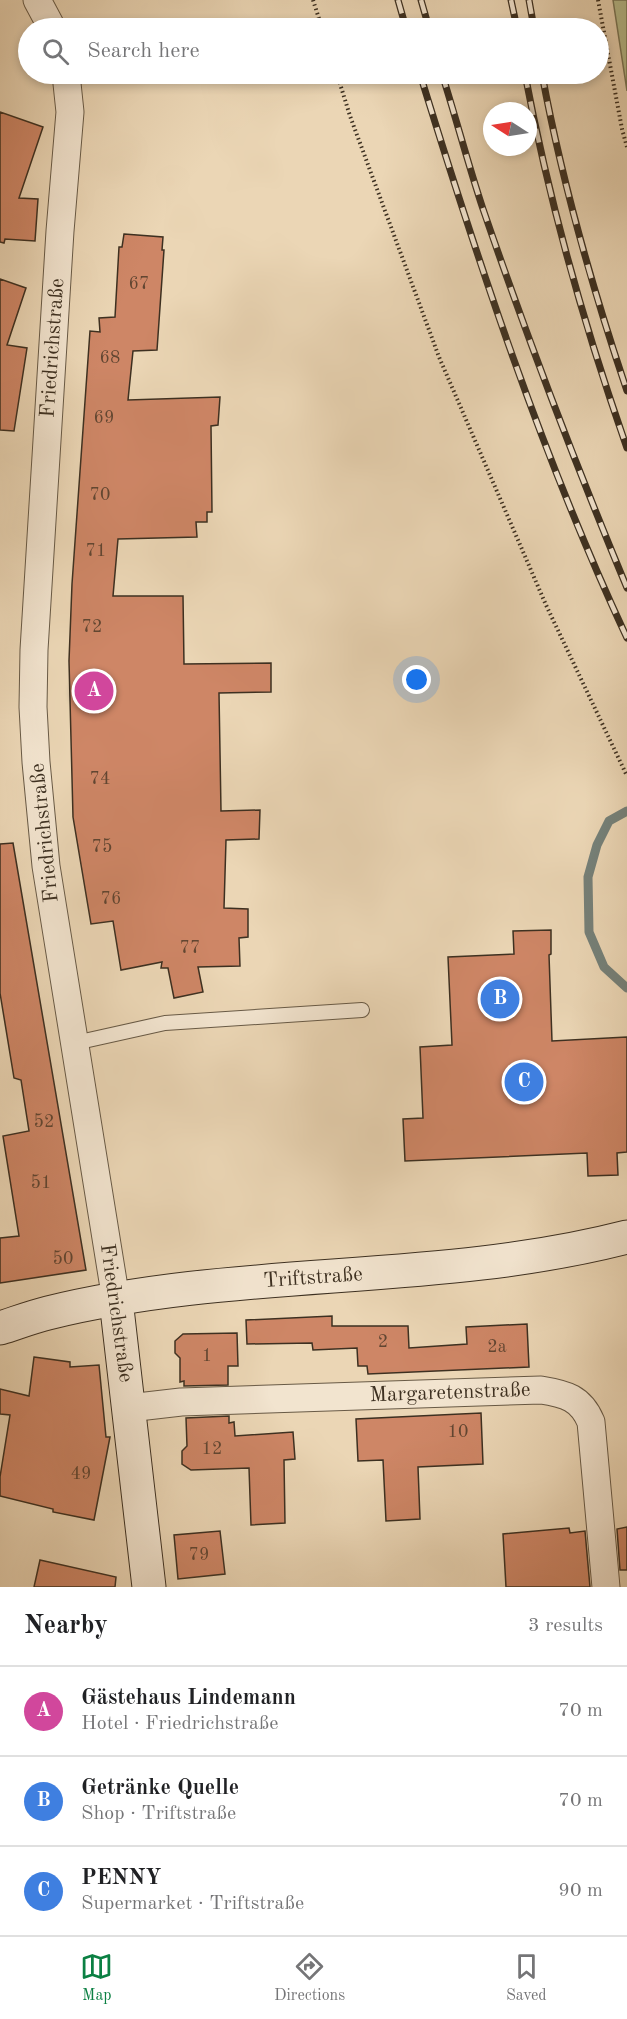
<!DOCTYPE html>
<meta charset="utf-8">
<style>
:root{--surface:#fff;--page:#f6f6f6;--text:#202124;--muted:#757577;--line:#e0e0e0;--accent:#0b8043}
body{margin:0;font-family:"Old Standard TT",serif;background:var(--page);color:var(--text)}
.compass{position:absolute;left:483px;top:102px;width:54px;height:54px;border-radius:50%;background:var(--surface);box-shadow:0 3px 9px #0003;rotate:282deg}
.you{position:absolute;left:417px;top:680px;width:21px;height:21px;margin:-15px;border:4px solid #fff;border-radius:50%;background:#1a73e8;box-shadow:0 0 0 9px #1a73e833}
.badge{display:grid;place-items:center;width:39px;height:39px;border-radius:50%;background:var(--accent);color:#fff;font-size:20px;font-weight:700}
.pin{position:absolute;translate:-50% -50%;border:3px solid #fff;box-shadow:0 2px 6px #0006}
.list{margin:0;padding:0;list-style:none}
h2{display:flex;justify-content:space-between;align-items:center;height:78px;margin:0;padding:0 24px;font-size:26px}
h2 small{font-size:20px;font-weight:400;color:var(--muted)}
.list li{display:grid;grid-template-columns:39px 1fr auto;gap:18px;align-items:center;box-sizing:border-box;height:90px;padding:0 24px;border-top:2px solid var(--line)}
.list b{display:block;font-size:22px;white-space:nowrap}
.list p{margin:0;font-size:20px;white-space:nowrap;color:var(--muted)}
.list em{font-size:20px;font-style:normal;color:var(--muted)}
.icon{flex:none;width:33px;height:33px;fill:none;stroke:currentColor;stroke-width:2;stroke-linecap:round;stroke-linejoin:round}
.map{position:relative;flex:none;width:627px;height:1587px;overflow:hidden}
.search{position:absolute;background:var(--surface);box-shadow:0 3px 9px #0003;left:18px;right:18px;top:18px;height:66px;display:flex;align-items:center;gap:15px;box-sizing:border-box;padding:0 21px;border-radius:33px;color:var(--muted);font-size:22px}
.sheet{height:348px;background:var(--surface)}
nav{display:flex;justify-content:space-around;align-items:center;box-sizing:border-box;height:84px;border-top:2px solid var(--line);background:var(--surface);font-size:16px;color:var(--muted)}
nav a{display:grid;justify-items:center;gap:3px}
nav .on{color:var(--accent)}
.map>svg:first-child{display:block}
.green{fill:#b7be8e;stroke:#7a7758;stroke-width:1.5}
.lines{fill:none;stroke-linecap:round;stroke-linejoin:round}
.stream{stroke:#75817a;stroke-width:9}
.building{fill:#ce8666;stroke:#3d3021;stroke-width:1.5}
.lane-casing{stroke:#685a46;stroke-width:16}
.street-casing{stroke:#685a46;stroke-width:29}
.secondary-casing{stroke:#3d3021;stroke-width:35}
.path{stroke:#3d3021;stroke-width:4;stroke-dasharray:1.5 3;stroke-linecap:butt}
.lane{stroke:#f2e4cf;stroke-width:14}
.street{stroke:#f2e4cf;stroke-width:27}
.secondary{stroke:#f2e4cf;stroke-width:33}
.rail-casing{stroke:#3d3021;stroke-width:7}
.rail{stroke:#f2e4cf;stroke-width:4.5;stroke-dasharray:14;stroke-linecap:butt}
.labels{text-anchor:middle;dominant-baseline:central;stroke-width:4.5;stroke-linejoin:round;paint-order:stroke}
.number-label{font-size:18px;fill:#614632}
.street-label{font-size:21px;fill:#3d3021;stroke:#f2e4cf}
</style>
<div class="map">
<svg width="627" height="1587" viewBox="0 0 627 1587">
<rect width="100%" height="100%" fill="#ebd6b5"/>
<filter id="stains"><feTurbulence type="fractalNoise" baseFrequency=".00333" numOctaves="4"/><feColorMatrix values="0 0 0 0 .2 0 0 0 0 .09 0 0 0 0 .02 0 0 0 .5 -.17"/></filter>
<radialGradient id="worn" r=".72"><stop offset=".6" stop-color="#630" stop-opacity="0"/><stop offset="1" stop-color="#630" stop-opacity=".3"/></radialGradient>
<!-- green -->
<path class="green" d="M 613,0 L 627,0 L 627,91 Z"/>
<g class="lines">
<!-- stream -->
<path class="stream" d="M 627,811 L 609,821 L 597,845 L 588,877 L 589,932 L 604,967 L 627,988"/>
</g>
<!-- building -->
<path class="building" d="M 0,112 L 43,127 L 19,198 L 38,199 L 35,241 L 5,239 L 4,243 L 0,242 Z
M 124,234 L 163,237 L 162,250 L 164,250 L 157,350 L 133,351 L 128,400 L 220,397 L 218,425 L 211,426 L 212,512 L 207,512 L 207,522 L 196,522 L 197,537 L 118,539 L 113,596 L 183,596 L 184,664 L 271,663 L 271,692 L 219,693 L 221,811 L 260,810 L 259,839 L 226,840 L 224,908 L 248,909 L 248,937 L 239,938 L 240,966 L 198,967 L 203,992 L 174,998 L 168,968 L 161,968 L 162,962 L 121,970 L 113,921 L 91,924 L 73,817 L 69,661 L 72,584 L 90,331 L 100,332 L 99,318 L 115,317 L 119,247 L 122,247 Z
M 0,279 L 26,288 L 7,345 L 27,348 L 14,431 L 0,430 Z
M 13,843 L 86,1270 L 0,1283 L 0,1238 L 19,1236 L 3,1136 L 29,1131 L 21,1080 L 14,1078 L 0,993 L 0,844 Z
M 551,930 L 551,954 L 549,955 L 552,1041 L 627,1037 L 627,1152 L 617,1153 L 618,1175 L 588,1176 L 587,1153 L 405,1161 L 403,1119 L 423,1118 L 420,1047 L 452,1045 L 448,957 L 514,954 L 513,931 Z
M 332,1316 L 332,1326 L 408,1326 L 409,1348 L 467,1344 L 466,1327 L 527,1324 L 529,1367 L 368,1374 L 367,1366 L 358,1366 L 357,1348 L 313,1350 L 312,1343 L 247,1344 L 246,1320 Z
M 237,1333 L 238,1366 L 228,1366 L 228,1385 L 184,1386 L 184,1381 L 180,1382 L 180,1358 L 175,1353 L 175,1341 L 183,1334 Z
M 34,1357 L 70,1362 L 70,1367 L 99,1365 L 106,1437 L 110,1437 L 94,1520 L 53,1512 L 53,1509 L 0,1496 L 0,1477 L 10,1415 L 0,1414 L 0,1389 L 29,1396 Z
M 481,1413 L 483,1464 L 418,1467 L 420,1519 L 386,1521 L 383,1460 L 358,1461 L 356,1419 Z
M 229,1416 L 229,1423 L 234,1422 L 235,1436 L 293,1432 L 295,1459 L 284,1460 L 285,1523 L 251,1525 L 249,1468 L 191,1470 L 182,1464 L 182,1451 L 187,1446 L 186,1418 Z
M 627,1527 L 627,1570 L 620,1570 L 617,1529 Z
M 569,1528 L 570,1533 L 585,1531 L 590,1587 L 506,1587 L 503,1534 Z
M 220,1531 L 225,1574 L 178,1579 L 174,1535 Z
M 40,1560 L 116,1577 L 115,1587 L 34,1587 Z"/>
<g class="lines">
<!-- lane casing -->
<g class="lane-casing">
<path id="lane" d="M 75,1043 L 165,1023 L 362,1010"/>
</g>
<!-- street casing -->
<g class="street-casing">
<path id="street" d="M 37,0 L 52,28
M 66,74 L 70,112 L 60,231 L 34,650 L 33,707 L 36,762 L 46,866 L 116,1300
M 129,1408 L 181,1402 L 541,1390 C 566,1394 581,1398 591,1422 L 606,1587"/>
</g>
<!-- secondary casing -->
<g class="secondary-casing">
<path id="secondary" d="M 116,1300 L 149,1587
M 0,1328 C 16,1323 32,1317 48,1313 C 238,1266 437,1286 627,1237"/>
</g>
<!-- path -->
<path class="path" d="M 313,0 L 322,28
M 598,0 L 622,129 L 627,147
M 337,74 L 350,116 L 439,357 L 546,605 L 627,776"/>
<!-- lane -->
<use href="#lane" class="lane"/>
<!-- street -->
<use href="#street" class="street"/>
<!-- secondary -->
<use href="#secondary" class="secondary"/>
<!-- rail casing -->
<g class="rail-casing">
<path id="rail" d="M 398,0 L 406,28
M 421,0 L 429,28
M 511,0 L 517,28
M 529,0 L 534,28
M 420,74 C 479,265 542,456 627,638
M 442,74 C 456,118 468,164 483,209 C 527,337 575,463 627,588
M 525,74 C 549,201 584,326 627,448
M 542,74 C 562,182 592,287 627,391"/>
</g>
<!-- rail -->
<use href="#rail" class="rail"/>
</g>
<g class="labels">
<!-- number labels -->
<g class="number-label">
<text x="139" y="284">67</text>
<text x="110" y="358">68</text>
<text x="104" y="418">69</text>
<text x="100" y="495">70</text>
<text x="96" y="551">71</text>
<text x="92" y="627">72</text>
<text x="100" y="779">74</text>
<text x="102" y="847">75</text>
<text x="111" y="899">76</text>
<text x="190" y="948">77</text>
<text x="44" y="1122">52</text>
<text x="41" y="1183">51</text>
<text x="63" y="1259">50</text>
<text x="383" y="1342">2</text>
<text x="497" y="1347">2a</text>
<text x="207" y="1356">1</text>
<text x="458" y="1432">10</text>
<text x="212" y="1449">12</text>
<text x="81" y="1474">49</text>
<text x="199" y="1555">79</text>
</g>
<!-- street labels -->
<g class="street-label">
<text transform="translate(53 348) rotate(-86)">Friedrichstraße</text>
<text transform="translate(45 833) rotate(-96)">Friedrichstraße</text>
<text transform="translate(313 1278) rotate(-4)">Triftstraße</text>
<text transform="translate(116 1313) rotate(82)">Friedrichstraße</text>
<text transform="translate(450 1393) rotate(-2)">Margaretenstraße</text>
</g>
</g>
<rect width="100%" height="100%" filter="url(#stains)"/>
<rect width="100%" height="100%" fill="url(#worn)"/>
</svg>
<svg class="compass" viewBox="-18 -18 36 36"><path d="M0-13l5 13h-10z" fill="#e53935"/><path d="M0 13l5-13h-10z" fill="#757577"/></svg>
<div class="you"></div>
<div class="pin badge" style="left:94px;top:691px;background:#d1479c">A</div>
<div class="pin badge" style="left:500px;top:999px;background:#3f7fe0">B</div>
<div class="pin badge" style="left:524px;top:1082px;background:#3f7fe0">C</div>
<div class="search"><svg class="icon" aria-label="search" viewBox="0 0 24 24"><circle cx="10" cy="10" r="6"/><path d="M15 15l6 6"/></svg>Search here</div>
</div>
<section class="sheet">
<h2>Nearby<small>3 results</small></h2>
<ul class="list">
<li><span class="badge" style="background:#d1479c">A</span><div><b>Gästehaus Lindemann</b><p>Hotel · Friedrichstraße</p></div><em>70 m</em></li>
<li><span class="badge" style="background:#3f7fe0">B</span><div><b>Getränke Quelle</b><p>Shop · Triftstraße</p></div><em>70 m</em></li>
<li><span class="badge" style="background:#3f7fe0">C</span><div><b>PENNY</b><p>Supermarket · Triftstraße</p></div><em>90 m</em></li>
</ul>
</section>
<nav>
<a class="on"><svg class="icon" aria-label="map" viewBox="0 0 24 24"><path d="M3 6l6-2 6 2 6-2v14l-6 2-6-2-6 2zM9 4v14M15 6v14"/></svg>Map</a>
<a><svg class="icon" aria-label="directions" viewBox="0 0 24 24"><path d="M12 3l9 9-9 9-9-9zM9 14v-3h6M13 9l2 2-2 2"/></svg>Directions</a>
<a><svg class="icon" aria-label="saved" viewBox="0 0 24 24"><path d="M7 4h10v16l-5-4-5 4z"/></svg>Saved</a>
</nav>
